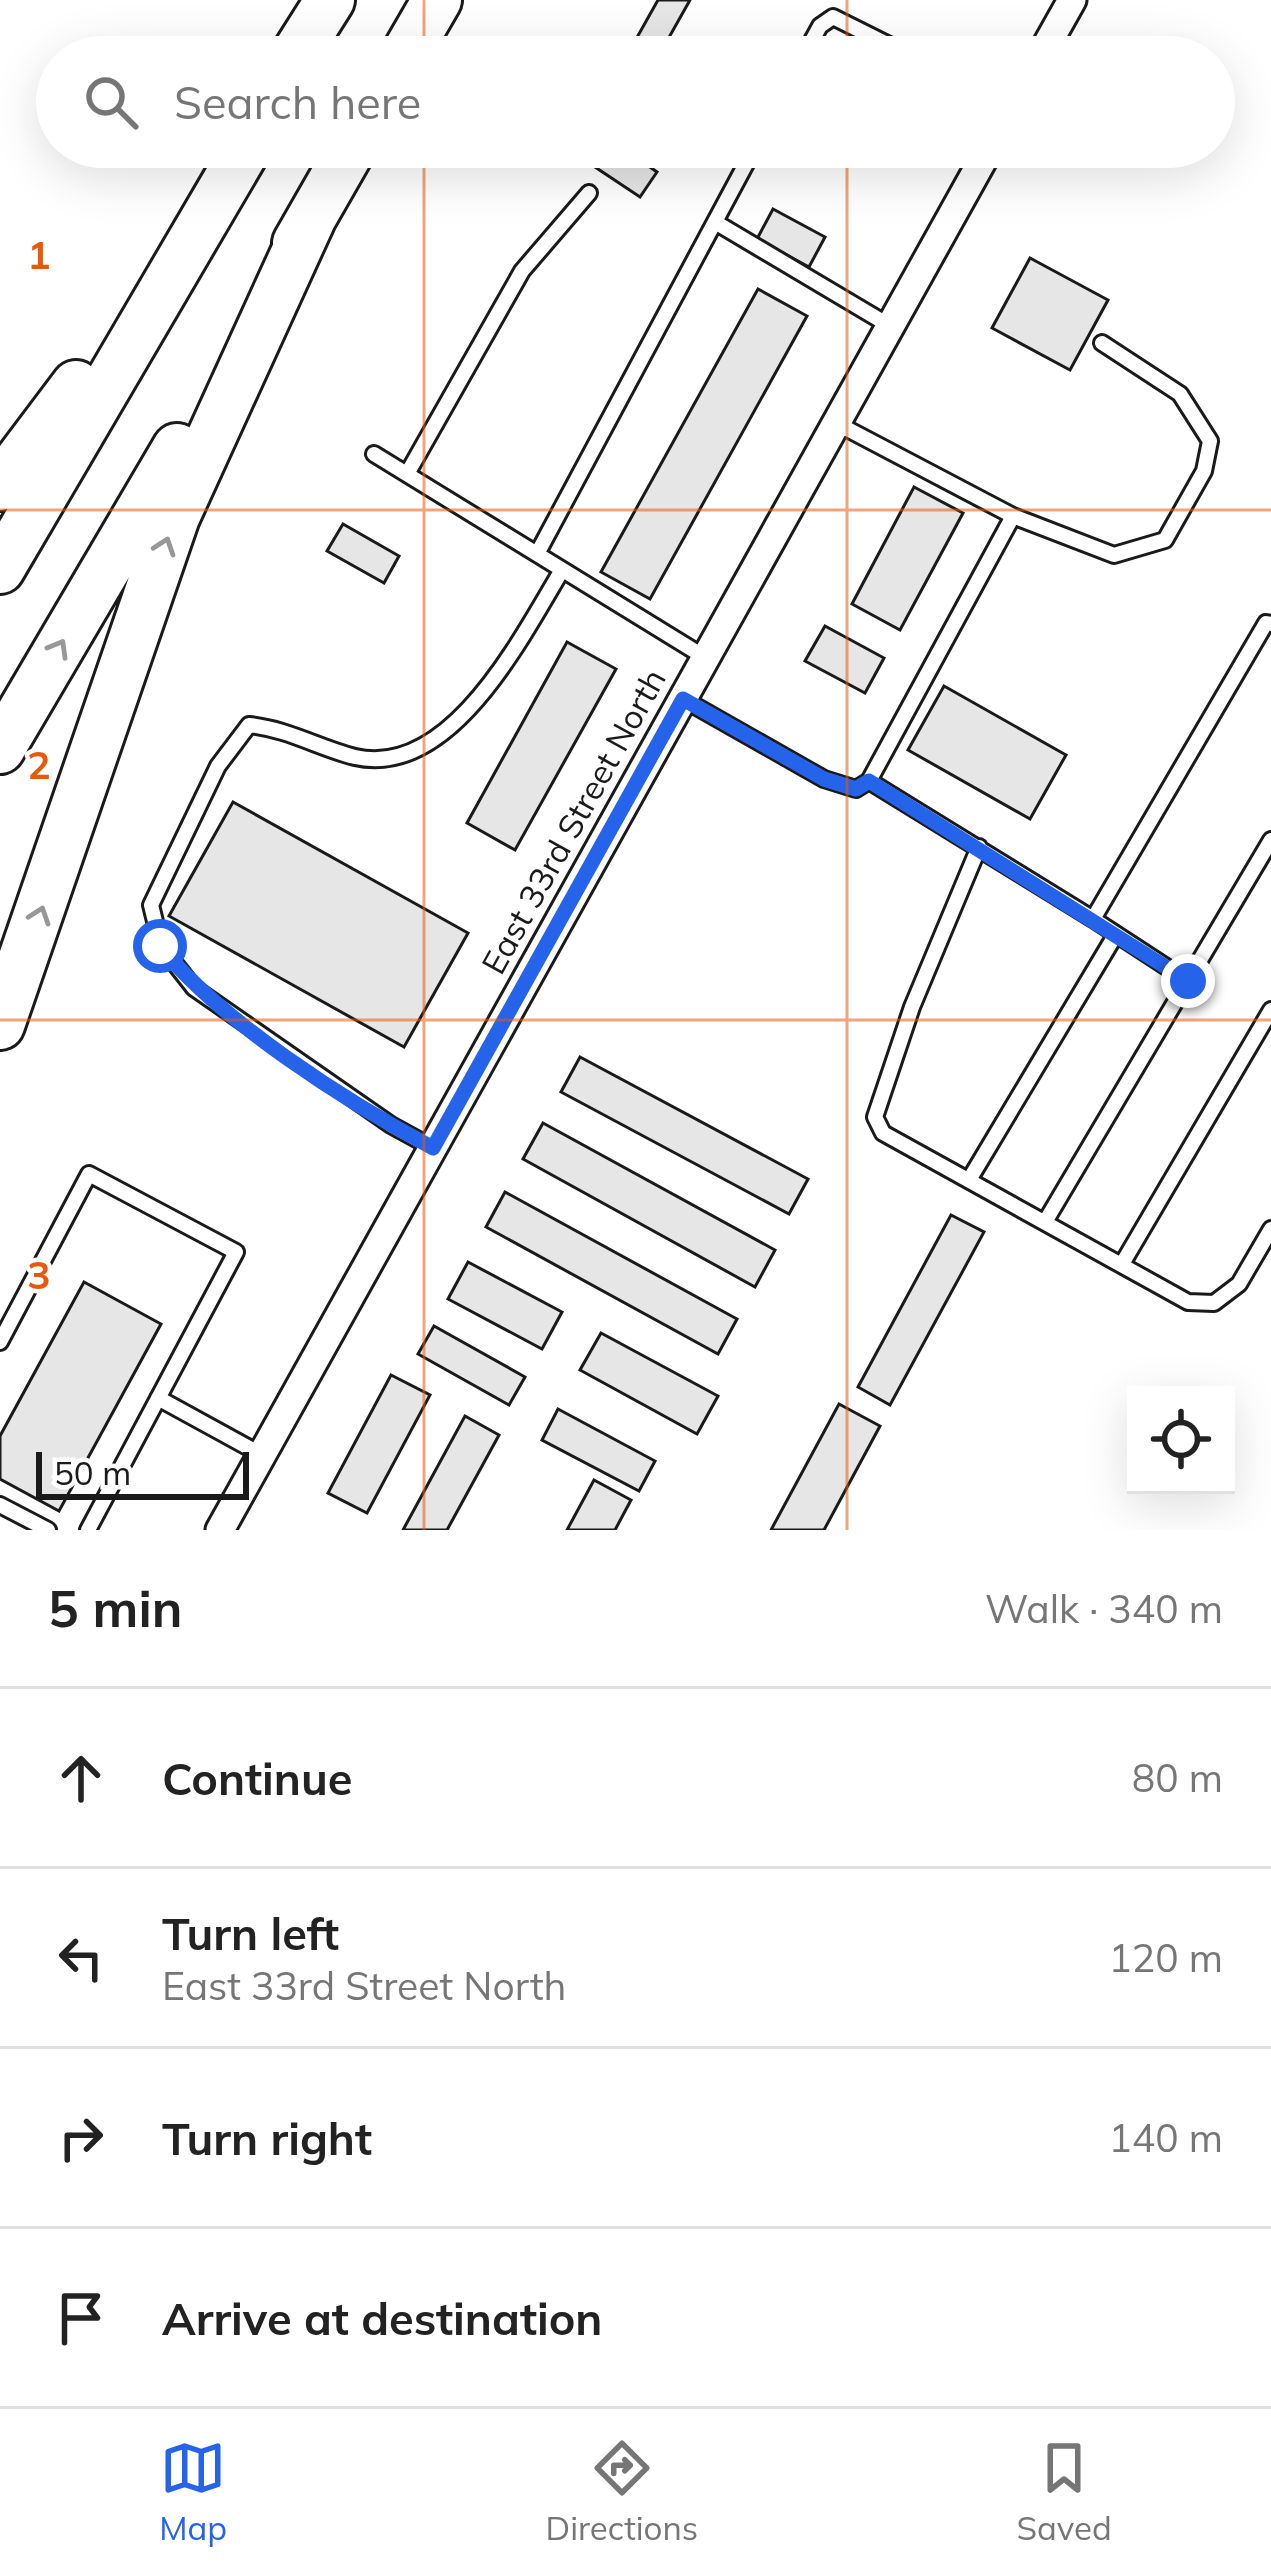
<!DOCTYPE html>
<meta charset="utf-8">
<style>
:root{--surface:#fff;--page:#f2f2f2;--text:#222;--muted:#767676;--line:#e0e0e0;--accent:#2563eb}
body{margin:0;font-family:Mulish,sans-serif;background:var(--page);color:var(--text)}
.controls{position:absolute;right:36px;bottom:36px;display:grid;overflow:hidden;border-radius:0px;box-shadow:0 12px 48px #0002}
.controls button{width:108px;height:108px;display:grid;place-items:center;padding:0;border:0;border-bottom:3px solid var(--line);background:var(--surface);color:var(--text);font:60px sans-serif}
.scale{position:absolute;left:36px;bottom:30px;width:213px;box-sizing:border-box;padding-left:12px;border:6px solid #1a1a1a;border-top:0;font-size:33px;line-height:42px;white-space:nowrap;color:#1a1a1a;-webkit-text-stroke:9px #fff;paint-order:stroke}
.stop{position:absolute;width:36px;height:36px;margin:-27px;border:9px solid #2563eb;border-radius:50%;background:#fff}
.stop.end{background:#2563eb;border-color:#fff;box-shadow:0 3px 12px #0008}
.list{margin:0;padding:0;list-style:none}
h2{display:flex;justify-content:space-between;align-items:center;height:156px;margin:0;padding:0 48px;font-size:51px}
h2 small{font-size:39px;font-weight:400;color:var(--muted)}
.list li{display:grid;grid-template-columns:78px 1fr auto;gap:36px;align-items:center;box-sizing:border-box;height:180px;padding:0 48px;border-top:3px solid var(--line)}
.list b{display:block;font-size:45px;white-space:nowrap}
.list p{margin:0;font-size:39px;white-space:nowrap;color:var(--muted)}
.list em{font-size:39px;font-style:normal;color:var(--muted)}
.icon{flex:none;width:66px;height:66px;fill:none;stroke:currentColor;stroke-width:2;stroke-linecap:round;stroke-linejoin:round}
.map{position:relative;flex:none;width:1271px;height:1530px;overflow:hidden}
.search{position:absolute;background:var(--surface);box-shadow:0 12px 48px #0002;left:36px;right:36px;top:36px;height:132px;display:flex;align-items:center;gap:30px;box-sizing:border-box;padding:0 42px;border-radius:66px;color:var(--muted);font-size:45px}
.sheet{height:876px;background:var(--surface)}
nav{display:flex;justify-content:space-around;align-items:center;box-sizing:border-box;height:168px;border-top:3px solid var(--line);background:var(--surface);font-size:33px;color:var(--muted)}
nav a{display:grid;justify-items:center;gap:6px}
nav .on{color:var(--accent)}
.map>svg:first-child{display:block}
.building{fill:#e6e6e6;stroke:#1a1a1a;stroke-width:3}
.lines{fill:none;stroke-linecap:round;stroke-linejoin:round}
.lane-casing{stroke:#1a1a1a;stroke-width:20}
.street-casing{stroke:#1a1a1a;stroke-width:33}
.highway-casing{stroke:#1a1a1a;stroke-width:54}
.lane{stroke:#fff;stroke-width:14}
.street{stroke:#fff;stroke-width:27}
.highway{stroke:#fff;stroke-width:48}
.oneway{stroke:#989898}
.route{stroke:#2563eb;stroke-width:15}
.grid{fill:none;stroke:#e8590c;stroke-width:3;stroke-opacity:0.55}
.labels{text-anchor:middle;dominant-baseline:central;stroke-width:9;stroke-linejoin:round;paint-order:stroke}
.street-label{font-size:33px;fill:#1a1a1a;stroke:#fff}
.grid-label{font-size:39px;text-anchor:middle;font-weight:bold;fill:#e8590c;stroke:#fff;stroke-width:9;stroke-linejoin:round;paint-order:stroke}
</style>
<div class="map">
<svg width="1271" height="1530" viewBox="0 0 1271 1530">
<rect width="100%" height="100%" fill="#fff"/>
<!-- building -->
<path class="building" d="M 658,0 L 690,0 L 658,57 L 626,57 Z
M 608,147 L 621,147 L 657,172 L 640,197 L 595,167 Z
M 773,209 L 825,237 L 809,267 L 757,239 Z
M 1030,258 L 1108,300 L 1070,370 L 992,328 Z
M 758,289 L 807,316 L 650,599 L 601,572 Z
M 914,487 L 963,513 L 900,630 L 852,604 Z
M 343,524 L 399,556 L 384,583 L 327,551 Z
M 825,626 L 884,658 L 865,693 L 805,661 Z
M 567,642 L 616,669 L 515,850 L 467,823 Z
M 944,686 L 1066,755 L 1030,819 L 908,750 Z
M 233,802 L 468,933 L 404,1047 L 169,916 Z
M 580,1057 L 808,1179 L 789,1214 L 561,1092 Z
M 543,1123 L 775,1250 L 755,1287 L 523,1159 Z
M 505,1192 L 737,1319 L 718,1354 L 486,1227 Z
M 951,1215 L 984,1232 L 890,1405 L 858,1387 Z
M 468,1262 L 562,1312 L 542,1349 L 448,1299 Z
M 84,1282 L 161,1324 L 59,1511 L 0,1479 L 0,1436 Z
M 434,1326 L 525,1377 L 509,1405 L 418,1354 Z
M 601,1333 L 718,1396 L 697,1434 L 580,1370 Z
M 391,1375 L 430,1395 L 367,1513 L 328,1493 Z
M 839,1404 L 880,1426 L 824,1530 L 771,1530 Z
M 558,1409 L 655,1461 L 639,1491 L 542,1440 Z
M 465,1416 L 499,1435 L 447,1530 L 403,1530 Z
M 594,1480 L 631,1500 L 615,1530 L 567,1530 Z"/>
<g class="lines">
<!-- lane casing -->
<g class="lane-casing">
<path id="lane" d="M 803,57 L 820,26 L 833,17 L 913,57
M 715,222 L 890,326
M 836,423 L 1013,516 L 1114,555 L 1165,540 L 1204,471 L 1210,441 L 1180,394 L 1102,343
M 374,454 L 706,658
M 407,474 L 522,271 L 589,193
M 537,554 L 755,147
M 683,699 L 824,779 L 856,789 L 869,781 L 1013,516
M 869,781 L 1093,919 L 1266,623 L 1271,624
M 979,847 L 912,1007 L 875,1117 L 883,1133 L 1188,1302 L 1214,1303 L 1239,1284 L 1271,1229
M 1093,919 L 1188,981
M 433,1148 L 391,1125 L 194,988 L 161,946 L 151,905 L 218,766 L 249,725 C 288,729 319,748 355,757 C 451,779 522,636 562,570
M 969,1180 L 1116,934
M 1045,1222 L 1271,840
M 1122,1264 L 1271,1010
M 0,1342 L 89,1174 L 236,1252 L 88,1530
M 158,1398 L 262,1455
M 0,1505 L 48,1530"/>
</g>
<!-- street casing -->
<g class="street-casing">
<path id="street" d="M 1040,57 L 1072,0
M 220,1530 L 990,147"/>
</g>
<!-- highway casing -->
<g class="highway-casing">
<path id="highway" d="M 294,57 L 330,0
M 404,57 L 437,0
M 297,243 L 352,147
M 0,486 L 76,385
M 0,569 L 247,147
M 0,749 L 177,448
M 0,1025 L 175,517 L 311,219"/>
</g>
<!-- lane -->
<use href="#lane" class="lane"/>
<!-- street -->
<use href="#street" class="street"/>
<!-- highway -->
<use href="#highway" class="highway"/>
</g>
<!-- one-way arrows -->
<defs><path id="oneway-chevron" d="M-2-3.5L2.5 0L-2 3.5" fill="none" stroke-width="1.6" stroke-linecap="round" stroke-linejoin="round" transform="scale(3)"/></defs>
<g class="oneway">
<use href="#oneway-chevron" transform="translate(165 546) rotate(-71)"/>
<use href="#oneway-chevron" transform="translate(59 648) rotate(-60)"/>
<use href="#oneway-chevron" transform="translate(40 915) rotate(-71)"/>
</g>
<g class="lines">
<!-- route -->
<path class="route" d="M 160,946 C 220,1021 347,1102 433,1148 L 683,699 L 824,779 L 856,789 L 869,781 L 1188,981"/>
</g>
<!-- grid -->
<path class="grid" d="M 424,0 L 424,57M 847,0 L 847,57M 424,147 L 424,1530M 847,147 L 847,1530M 0,510 L 1271,510M 0,1020 L 1271,1020"/>
<g class="labels">
<!-- street labels -->
<g class="street-label">
<text transform="translate(573 821) rotate(-61)">East 33rd Street North</text>
</g>
</g>
<g class="grid-label">
<text x="39" y="269">1</text>
<text x="39" y="779">2</text>
<text x="39" y="1289">3</text>
</g>
</svg>
<div class="controls">
<button><svg class="icon" aria-label="locate" viewBox="0 0 24 24"><circle cx="12" cy="12" r="6"/><path d="M12 2v4M12 18v4M2 12h4M18 12h4"/></svg></button>
</div>
<div class="scale">50 m</div>
<div class="stop" style="left:160px;top:946px"></div>
<div class="stop end" style="left:1188px;top:981px"></div>
<div class="search"><svg class="icon" aria-label="search" viewBox="0 0 24 24"><circle cx="10" cy="10" r="6"/><path d="M15 15l6 6"/></svg>Search here</div>
</div>
<section class="sheet">
<h2>5 min<small>Walk · 340 m</small></h2>
<ul class="list">
<li><svg class="icon" aria-label="ahead" viewBox="0 0 24 24"><path d="M12 20V5M6 11l6-6 6 6"/></svg><div><b>Continue</b></div><em>80 m</em></li>
<li><svg class="icon" aria-label="left" viewBox="0 0 24 24"><path d="M17 20v-9H6M10 6l-5 5 5 5"/></svg><div><b>Turn left</b><p>East 33rd Street North</p></div><em>120 m</em></li>
<li><svg class="icon" aria-label="right" viewBox="0 0 24 24"><path d="M7 20v-9h11M14 6l5 5-5 5"/></svg><div><b>Turn right</b></div><em>140 m</em></li>
<li><svg class="icon" aria-label="arrive" viewBox="0 0 24 24"><path d="M6 21V4h12l-3 4 3 4H6"/></svg><div><b>Arrive at destination</b></div></li>
</ul>
</section>
<nav>
<a class="on"><svg class="icon" aria-label="map" viewBox="0 0 24 24"><path d="M3 6l6-2 6 2 6-2v14l-6 2-6-2-6 2zM9 4v14M15 6v14"/></svg>Map</a>
<a><svg class="icon" aria-label="directions" viewBox="0 0 24 24"><path d="M12 3l9 9-9 9-9-9zM9 14v-3h6M13 9l2 2-2 2"/></svg>Directions</a>
<a><svg class="icon" aria-label="saved" viewBox="0 0 24 24"><path d="M7 4h10v16l-5-4-5 4z"/></svg>Saved</a>
</nav>
